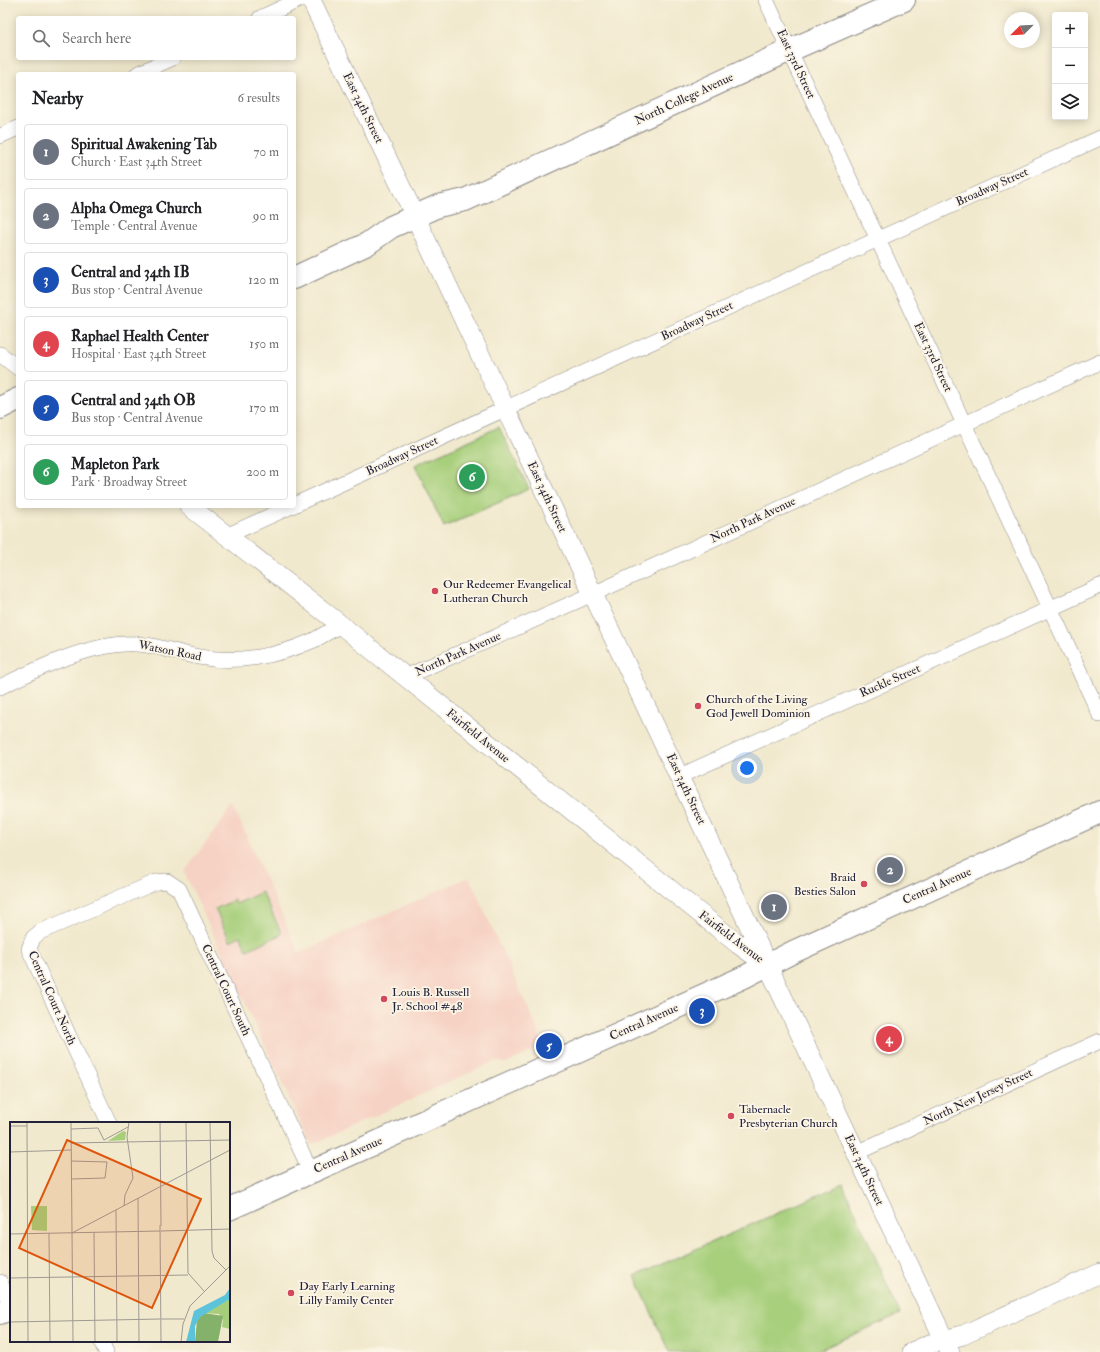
<!DOCTYPE html>
<meta charset="utf-8">
<style>
:root{--surface:#fff;--page:#f6f6f6;--text:#202124;--muted:#757577;--line:#e0e0e0;--accent:#111827}
body{margin:0;font-family:"IM FELL Double Pica",serif;background:var(--page);color:var(--text)}
.controls{position:absolute;right:12px;top:12px;display:grid;overflow:hidden;border-radius:4px;box-shadow:0 2px 10px #0003}
.controls button{width:36px;height:36px;display:grid;place-items:center;padding:0;border:0;border-bottom:1px solid var(--line);background:var(--surface);color:var(--text);font:20px sans-serif}
.compass{position:absolute;left:1004px;top:12px;width:36px;height:36px;border-radius:50%;background:var(--surface);box-shadow:0 2px 10px #0003;rotate:246deg}
.you{position:absolute;left:747px;top:768px;width:14px;height:14px;margin:-10px;border:3px solid #fff;border-radius:50%;background:#1a73e8;box-shadow:0 0 0 6px #1a73e833}
.badge{display:grid;place-items:center;width:26px;height:26px;border-radius:50%;background:var(--accent);color:#fff;font-size:13px;font-weight:700}
.pin{position:absolute;translate:-50% -50%;border:2px solid #fff;box-shadow:0 1px 4px #0006}
.list{margin:0;padding:0;list-style:none}
h2{display:flex;justify-content:space-between;align-items:center;height:52px;margin:0;padding:0 16px;font-size:17px}
h2 small{font-size:13px;font-weight:400;color:var(--muted)}
.list li{display:grid;grid-template-columns:26px 1fr auto;gap:12px;align-items:center;box-sizing:border-box;height:56px;margin:0 8px 8px;padding:0 8px;border:1px solid var(--line);border-radius:4px}
.list b{display:block;font-size:15px;white-space:nowrap}
.list p{margin:0;font-size:13px;white-space:nowrap;color:var(--muted)}
.list em{font-size:13px;font-style:normal;color:var(--muted)}
.icon{flex:none;width:22px;height:22px;fill:none;stroke:currentColor;stroke-width:2;stroke-linecap:round;stroke-linejoin:round}
.map{position:relative;flex:none;width:1100px;height:1352px;overflow:hidden}
.search{position:absolute;background:var(--surface);box-shadow:0 2px 10px #0003;left:16px;top:16px;width:280px;height:44px;display:flex;align-items:center;gap:10px;box-sizing:border-box;padding:0 14px;border-radius:4px;color:var(--muted);font-size:15px}
.panel{position:absolute;background:var(--surface);box-shadow:0 2px 10px #0003;left:16px;top:72px;width:280px;height:436px;border-radius:4px}
.map>svg:first-child{display:block}
.built{fill:#f6d2c4}
.green{fill:#a7cf7b;stroke:#64785b}
.lines{fill:none;stroke-linecap:round;stroke-linejoin:round}
.minor-casing{stroke:#8a8684;stroke-width:16}
.tertiary-casing{stroke:#8a8684;stroke-width:20}
.secondary-casing{stroke:#8a8684;stroke-width:24}
.minor{stroke:#fff;stroke-width:15}
.tertiary{stroke:#fff;stroke-width:19}
.secondary{stroke:#fff;stroke-width:22}
.poi-dot{fill:#d1495b;stroke:#fcf5e5;stroke-width:1.5}
.labels{text-anchor:middle;dominant-baseline:central;stroke-width:3.5;stroke-linejoin:round;paint-order:stroke}
.street-label{font-size:12px;fill:#22223b;stroke:#fcf5e5}
.poi-label{font-size:12px;fill:#22223b;stroke:#fcf5e5;text-anchor:start}
.inset-road{fill:none;stroke:#9e9993;stroke-width:1}
.view{fill:#de560e;fill-opacity:0.15;stroke:#de560e;stroke-width:2}
.inset-edge{fill:none;stroke:#22223b;stroke-width:2}
</style>
<div class="map">
<svg width="1100" height="1352" viewBox="0 0 1100 1352">
<rect width="100%" height="100%" fill="#fcf5e5"/>
<filter id="ink" filterUnits="userSpaceOnUse"><feTurbulence type="fractalNoise" baseFrequency=".025" numOctaves="2"/><feDisplacementMap in="SourceGraphic" scale="8" xChannelSelector="R" yChannelSelector="G"/><feConvolveMatrix kernelMatrix="1 2 1 2 8 2 1 2 1" color-interpolation-filters="sRGB"/></filter>
<filter id="wash" filterUnits="userSpaceOnUse"><feTurbulence type="fractalNoise" baseFrequency=".012" numOctaves="4" result="noise"/><feDisplacementMap in="SourceGraphic" scale="16" xChannelSelector="R" yChannelSelector="G"/><feGaussianBlur stdDeviation="0.9" result="paint"/><feColorMatrix in="noise" values="0 0 0 0 0 0 0 0 0 0 0 0 0 0 0 0 0 1.4 0 .05"/><feComposite in="paint" operator="in"/></filter>
<g filter="url(#wash)">
<rect width="100%" height="100%" fill="#f1e9cd"/>
<!-- built -->
<path class="built" d="M 233,806 L 299,953 L 469,877 L 545,1046 L 505,1064 L 496,1061 L 311,1145 L 184,872 Z"/>
<!-- green -->
<path class="green" d="M 499,427 L 529,489 L 444,527 L 415,465 Z
M 262,892 L 282,934 L 247,950 L 240,936 L 230,941 L 215,909 L 234,900 L 236,904 Z
M 843,1184 L 900,1314 L 815,1352 L 669,1352 L 635,1276 Z"/>
</g>
<g filter="url(#ink)">
<g class="lines">
<!-- minor casing -->
<g class="minor-casing">
<path id="minor" d="M 766,0 L 1100,715
M 260,18 L 299,0
M 137,74 L 173,58
M 0,136 L 18,128
M 0,354 L 18,368
M 294,505 L 1100,138
M 226,536 L 292,506
M 405,677 L 593,594 L 1100,362
M 0,687 C 37,669 84,646 125,644 C 151,642 175,653 199,657 C 237,664 278,656 312,641 C 322,636 331,630 341,625
M 680,776 L 1100,586
M 109,1123 L 29,949 L 33,938 L 40,932 L 156,882 L 167,881 L 179,889 L 311,1172
M 856,1153 L 1100,1041
M 0,1282 L 11,1306
M 101,1341 L 106,1352"/>
</g>
<!-- tertiary casing -->
<g class="tertiary-casing">
<path id="tertiary" d="M 311,0 L 415,216
M 420,227 L 950,1352
M 189,506 L 341,625 L 738,944 L 766,964
M 912,1352 L 930,1344 L 963,1335 L 1100,1273"/>
</g>
<!-- secondary casing -->
<g class="secondary-casing">
<path id="secondary" d="M 294,278 L 367,244 L 391,227 L 438,206 L 465,200 L 777,56 L 904,0
M 0,408 L 18,399
M 229,1209 L 744,977 L 793,952 L 1100,812
M 0,1313 L 11,1308"/>
</g>
<!-- minor -->
<use href="#minor" class="minor"/>
<!-- tertiary -->
<use href="#tertiary" class="tertiary"/>
<!-- secondary -->
<use href="#secondary" class="secondary"/>
</g>
</g>
<!-- markers -->
<g class="poi-dot">
<circle cx="435" cy="591" r="4"/>
<circle cx="698" cy="706" r="4"/>
<circle cx="864" cy="884" r="4"/>
<circle cx="384" cy="999" r="4"/>
<circle cx="731" cy="1116" r="4"/>
<circle cx="291" cy="1293" r="4"/>
</g>
<g class="labels">
<!-- street labels -->
<g class="street-label">
<text transform="translate(796 64) rotate(65)">East 33rd Street</text>
<text transform="translate(684 99) rotate(-25)">North College Avenue</text>
<text transform="translate(363 108) rotate(64)">East 34th Street</text>
<text transform="translate(992 187) rotate(-24)">Broadway Street</text>
<text transform="translate(697 321) rotate(-25)">Broadway Street</text>
<text transform="translate(933 357) rotate(65)">East 33rd Street</text>
<text transform="translate(402 456) rotate(-25)">Broadway Street</text>
<text transform="translate(547 497) rotate(65)">East 34th Street</text>
<text transform="translate(753 520) rotate(-25)">North Park Avenue</text>
<text transform="translate(170 651) rotate(11)">Watson Road</text>
<text transform="translate(458 654) rotate(-24)">North Park Avenue</text>
<text transform="translate(890 681) rotate(-24)">Ruckle Street</text>
<text transform="translate(478 736) rotate(39)">Fairfield Avenue</text>
<text transform="translate(686 789) rotate(65)">East 34th Street</text>
<text transform="translate(937 886) rotate(-24)">Central Avenue</text>
<text transform="translate(731 937) rotate(37)">Fairfield Avenue</text>
<text transform="translate(226 990) rotate(65)">Central Court South</text>
<text transform="translate(52 998) rotate(66)">Central Court North</text>
<text transform="translate(644 1022) rotate(-24)">Central Avenue</text>
<text transform="translate(978 1097) rotate(-25)">North New Jersey Street</text>
<text transform="translate(348 1155) rotate(-24)">Central Avenue</text>
<text transform="translate(864 1170) rotate(65)">East 34th Street</text>
</g>
<!-- poi labels -->
<g class="poi-label">
<text x="443" y="584">Our Redeemer Evangelical<tspan x="443" dy="14">Lutheran Church</tspan></text>
<text x="706" y="699">Church of the Living<tspan x="706" dy="14">God Jewell Dominion</tspan></text>
<text x="856" y="877" text-anchor="end">Braid<tspan x="856" dy="14">Besties Salon</tspan></text>
<text x="392" y="992">Louis B. Russell<tspan x="392" dy="14">Jr. School #48</tspan></text>
<text x="739" y="1109">Tabernacle<tspan x="739" dy="14">Presbyterian Church</tspan></text>
<text x="299" y="1286">Day Early Learning<tspan x="299" dy="14">Lilly Family Center</tspan></text>
</g>
</g>
<!-- overview -->
<g transform="translate(10 1122)">
<rect width="220" height="220" fill="#f1e9cd"/>
<path d="M 113,9 L 116,10 L 115,18 L 98,19 ZM 21,84 L 37,84 L 37,109 L 22,108 ZM 220,177 L 220,207 L 212,205 L 213,198 L 209,192 L 194,191 Z" fill="#a7cf7b"/>
<path d="M 194,191 L 213,194 L 208,220 L 185,220 L 187,198 Z" fill="#85b26b"/>
<path d="M 220,166 L 220,177 L 190,195 L 185,204 L 185,220 L 176,220 L 184,189 L 215,173 Z" fill="#5dc3da"/>
<path class="inset-road" d="M 17,0 L 18,220M 61,0 L 63,220M 150,0 L 151,104M 176,0 L 178,151 L 194,169M 200,0 L 202,129 L 204,136 L 216,148M 0,4 L 17,4M 61,7 L 88,6 L 94,18M 94,18 L 118,5M 61,21 L 220,18M 0,30 L 61,28M 61,39 L 97,40 L 95,56 L 61,57M 128,76 L 129,220M 114,84 L 115,73 L 123,56 L 117,15 L 119,0M 106,88 L 107,220M 150,103 L 151,220M 151,109 L 220,107M 84,110 L 85,220M 39,111 L 40,220M 62,111 L 220,28M 0,112 L 150,109M 0,156 L 178,153M 151,197 L 174,197M 0,200 L 150,197M 171,220 L 173,202 L 180,184 L 220,144"/>
<path class="view" d="M 57,18 L 191,77 L 142,186 L 9,126 Z"/>
<rect width="220" height="220" class="inset-edge"/>
</g>
</svg>
<div class="controls">
<button>+</button>
<button>−</button>
<button><svg class="icon" aria-label="layers" viewBox="0 0 24 24"><path d="M12 4l9 5-9 5-9-5zM3 14l9 5 9-5"/></svg></button>
</div>
<svg class="compass" viewBox="-18 -18 36 36"><path d="M0-13l5 13h-10z" fill="#e53935"/><path d="M0 13l5-13h-10z" fill="#757577"/></svg>
<div class="you"></div>
<div class="pin badge" style="left:774px;top:907px;background:#6b7280">1</div>
<div class="pin badge" style="left:890px;top:870px;background:#6b7280">2</div>
<div class="pin badge" style="left:702px;top:1011px;background:#1a4fb4">3</div>
<div class="pin badge" style="left:889px;top:1039px;background:#e0444e">4</div>
<div class="pin badge" style="left:549px;top:1046px;background:#1a4fb4">5</div>
<div class="pin badge" style="left:472px;top:477px;background:#2e9e5b">6</div>
<div class="search"><svg class="icon" aria-label="search" viewBox="0 0 24 24"><circle cx="10" cy="10" r="6"/><path d="M15 15l6 6"/></svg>Search here</div>
<section class="panel">
<h2>Nearby<small>6 results</small></h2>
<ul class="list">
<li><span class="badge" style="background:#6b7280">1</span><div><b>Spiritual Awakening Tab</b><p>Church · East 34th Street</p></div><em>70 m</em></li>
<li><span class="badge" style="background:#6b7280">2</span><div><b>Alpha Omega Church</b><p>Temple · Central Avenue</p></div><em>90 m</em></li>
<li><span class="badge" style="background:#1a4fb4">3</span><div><b>Central and 34th IB</b><p>Bus stop · Central Avenue</p></div><em>120 m</em></li>
<li><span class="badge" style="background:#e0444e">4</span><div><b>Raphael Health Center</b><p>Hospital · East 34th Street</p></div><em>150 m</em></li>
<li><span class="badge" style="background:#1a4fb4">5</span><div><b>Central and 34th OB</b><p>Bus stop · Central Avenue</p></div><em>170 m</em></li>
<li><span class="badge" style="background:#2e9e5b">6</span><div><b>Mapleton Park</b><p>Park · Broadway Street</p></div><em>200 m</em></li>
</ul>
</section>
</div>
